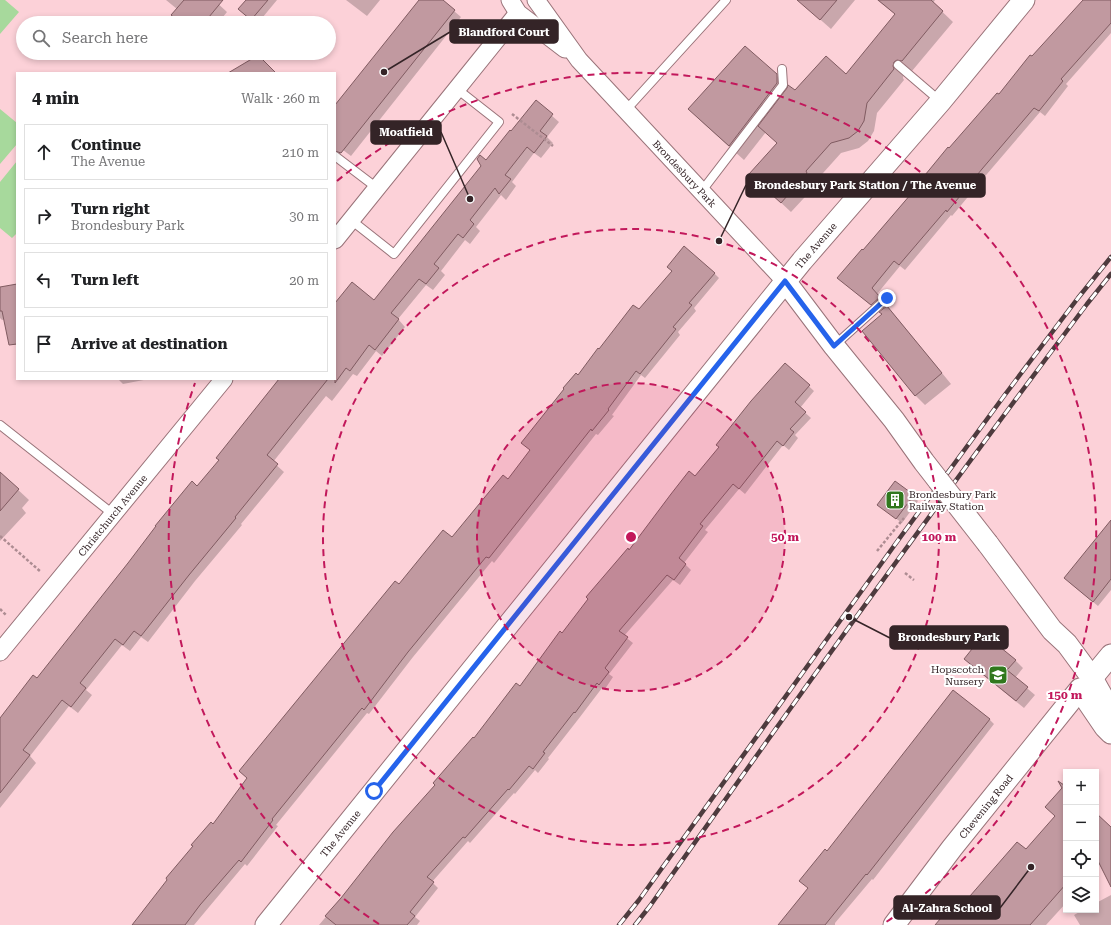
<!DOCTYPE html>
<meta charset="utf-8">
<style>
:root{--surface:#fff;--page:#f6f6f6;--text:#202124;--muted:#757577;--line:#e0e0e0}
body{margin:0;font-family:"Roboto Serif",serif;background:var(--page);color:var(--text)}
.controls{position:absolute;right:12px;bottom:12px;display:grid;overflow:hidden;border-radius:0px;box-shadow:0 2px 6px #0003}
.controls button{width:36px;height:36px;display:grid;place-items:center;padding:0;border:0;border-bottom:1px solid var(--line);background:var(--surface);color:var(--text);font:20px sans-serif}
.stop{position:absolute;width:12px;height:12px;margin:-9px;border:3px solid #2563eb;border-radius:50%;background:#fff}
.stop.end{background:#2563eb;border-color:#fff;box-shadow:0 1px 4px #0008}
.list{margin:0;padding:0;list-style:none}
h2{display:flex;justify-content:space-between;align-items:center;height:52px;margin:0;padding:0 16px;font-size:17px}
h2 small{font-size:13px;font-weight:400;color:var(--muted)}
.list li{display:grid;grid-template-columns:26px 1fr auto;gap:12px;align-items:center;box-sizing:border-box;height:56px;margin:0 8px 8px;padding:0 8px;border:1px solid var(--line);border-radius:0px}
.list b{display:block;font-size:15px;white-space:nowrap}
.list p{margin:0;font-size:13px;white-space:nowrap;color:var(--muted)}
.list em{font-size:13px;font-style:normal;color:var(--muted)}
.icon{flex:none;width:22px;height:22px;fill:none;stroke:currentColor;stroke-width:2;stroke-linecap:round;stroke-linejoin:round}
.map{position:relative;flex:none;width:1111px;height:925px;overflow:hidden}
.search{position:absolute;background:var(--surface);box-shadow:0 2px 6px #0003;left:16px;top:16px;width:320px;height:44px;display:flex;align-items:center;gap:10px;box-sizing:border-box;padding:0 14px;border-radius:22px;color:var(--muted);font-size:15px}
.panel{position:absolute;background:var(--surface);box-shadow:0 2px 6px #0003;left:16px;top:72px;width:320px;height:308px;border-radius:0px}
.map>svg:first-child{display:block}
.green{fill:#a7d99c}
.shadow{fill:#0003}
.building{fill:#c199a0;stroke:#805b61}
.lines{fill:none;stroke-linecap:round;stroke-linejoin:round}
.service-casing{stroke:#997379;stroke-width:10}
.minor-casing{stroke:#997379;stroke-width:19}
.tertiary-casing{stroke:#997379;stroke-width:23}
.path{stroke:#ad8c92;stroke-width:2.5;stroke-dasharray:3 2;stroke-linecap:butt}
.service{stroke:#fff;stroke-width:8}
.minor{stroke:#fff;stroke-width:17}
.tertiary{stroke:#fff;stroke-width:21}
.rail-casing{stroke:#4e3b3e;stroke-width:4.5}
.rail{stroke:#fff;stroke-width:3;stroke-dasharray:9;stroke-linecap:butt}
.tertiary-bridge-casing{stroke:#997379;stroke-width:23;stroke-linecap:butt}
.tertiary-bridge{stroke:#fff;stroke-width:21}
.route{stroke:#2563eb;stroke-width:5}
.ring{fill:none;stroke:#c2185b;stroke-width:2;stroke-dasharray:7 5}
.labels{text-anchor:middle;dominant-baseline:central;stroke-width:4;stroke-linejoin:round;paint-order:stroke}
.street-label{font-size:10px;fill:#342427;stroke:#fff}
.poi-label{font-size:10px;fill:#342427;stroke:#fff;text-anchor:start}
.centre{fill:#c2185b;stroke:#fff;stroke-width:2}
.ring-label{font-size:12px;text-anchor:middle;font-weight:bold;fill:#c2185b;stroke:#fff;stroke-width:4;stroke-linejoin:round;paint-order:stroke}
.leader{fill:none;stroke:#342427;stroke-width:1.5}
.callout-dot{fill:#342427;stroke:#fff;stroke-width:1.5}
.callout{fill:#342427;stroke:#342427;stroke-width:1.5}
.callout-label{font-size:11px;text-anchor:middle;font-weight:bold;fill:#fff}
</style>
<div class="map">
<svg width="1111" height="925" viewBox="0 0 1111 925">
<rect width="100%" height="100%" fill="#fcd1d8"/>
<!-- green -->
<path class="green" d="M 0,0 L 5,0 L 19,12 L 0,34 Z
M 0,109 L 17,123 L 17,144 L 0,164 Z
M 17,161 L 17,233 L 12,238 L 0,228 L 0,182 Z"/>
<!-- shadow -->
<path class="shadow" d="M 166,0 L 214,0 L 227,12 L 218,23 L 181,23 L 173,15 L 177,9 Z
M 247,0 L 277,0 L 258,23 L 255,23 L 245,14 Z
M 346,0 L 380,0 L 367,16 Z
M 421,0 L 441,0 L 461,17 L 351,156 L 343,150 L 335,160 L 335,107 Z
M 798,0 L 855,0 L 831,29 Z
M 877,0 L 935,0 L 933,3 L 953,22 L 912,71 L 907,70 L 904,72 L 903,78 L 904,80 L 877,113 L 874,131 L 868,141 L 859,148 L 841,153 L 815,182 L 817,184 L 791,212 L 750,174 L 778,143 L 766,132 L 744,160 L 704,124 L 689,109 L 776,75 L 789,88 L 795,92 L 846,75 L 896,15 Z
M 1084,0 L 1111,0 L 1111,33 L 1066,84 L 1068,86 L 1045,116 L 1040,112 L 987,174 L 952,216 L 951,215 L 905,270 L 900,266 L 877,294 L 884,303 L 876,310 L 839,278 L 863,251 L 949,149 L 999,96 Z
M 536,102 L 559,122 L 547,137 L 553,143 L 541,158 L 534,153 L 512,182 L 516,186 L 506,200 L 501,195 L 476,227 L 480,231 L 470,244 L 465,240 L 441,271 L 445,275 L 433,290 L 426,285 L 398,319 L 405,327 L 382,356 L 376,351 L 357,376 L 353,374 L 332,401 L 326,396 L 273,462 L 284,472 L 241,524 L 242,525 L 195,581 L 148,642 L 141,637 L 130,651 L 122,645 L 86,690 L 92,695 L 78,713 L 69,706 L 30,756 L 36,763 L 0,808 L 0,720 L 37,679 L 198,487 L 220,460 L 281,379 L 335,379 L 335,316 L 374,301 L 486,161 L 511,132 Z
M 714,273 L 719,278 L 694,308 L 696,311 L 678,332 L 680,335 L 645,378 L 641,375 L 612,415 L 614,416 L 598,435 L 596,434 L 494,563 L 492,561 L 413,657 L 369,714 L 367,713 L 276,825 L 278,826 L 247,866 L 245,864 L 194,925 L 132,925 L 213,825 L 399,586 L 452,539 L 508,480 L 531,450 L 578,377 L 599,350 L 640,311 Z
M 17,285 L 17,342 L 5,319 L 2,320 L 0,318 L 0,288 Z
M 887,307 L 896,317 L 951,384 L 925,405 L 915,395 L 883,315 Z
M 786,365 L 814,391 L 800,408 L 811,418 L 795,435 L 798,438 L 789,450 L 783,445 L 745,494 L 739,489 L 705,530 L 708,532 L 684,563 L 691,570 L 680,585 L 673,580 L 624,636 L 633,643 L 609,674 L 613,677 L 605,689 L 602,688 L 580,717 L 548,758 L 549,759 L 538,773 L 535,770 L 515,794 L 514,793 L 470,843 L 468,841 L 432,882 L 438,888 L 415,917 L 420,921 L 417,925 L 319,925 L 474,740 L 520,687 L 629,551 L 695,478 Z
M 118,379 L 149,379 L 123,384 Z
M 0,473 L 29,500 L 22,508 L 26,513 L 0,541 Z
M 913,496 L 918,501 L 902,523 L 878,505 Z
M 1111,522 L 1111,590 L 1098,606 L 1070,583 Z
M 965,659 L 1015,660 L 1023,668 L 1015,678 L 1035,695 L 1024,708 L 973,667 Z
M 989,719 L 994,724 L 873,880 L 872,879 L 835,923 L 835,925 L 779,925 L 809,888 L 827,852 Z
M 1066,788 L 1066,903 L 1046,925 L 945,925 L 963,905 L 1026,851 L 1056,817 Z
M 1096,815 L 1111,828 L 1111,884 L 1100,863 L 1096,868 Z
M 1111,895 L 1111,925 L 1080,925 L 1074,915 L 1083,910 L 1096,910 L 1096,903 Z"/>
<!-- building -->
<path class="building" d="M 184,0 L 223,0 L 204,23 L 181,23 L 171,15 Z
M 246,0 L 268,0 L 251,20 L 238,9 Z
M 419,0 L 443,0 L 455,10 L 341,153 L 335,151 L 335,105 Z
M 797,0 L 837,0 L 820,20 Z
M 878,0 L 931,0 L 943,11 L 902,61 L 897,60 L 894,62 L 893,66 L 894,69 L 867,103 L 864,121 L 858,131 L 849,138 L 831,143 L 806,171 L 807,173 L 781,203 L 749,174 L 777,143 L 758,126 L 787,88 L 788,85 L 795,90 L 826,56 L 846,74 L 895,14 Z
M 1083,0 L 1111,0 L 1111,23 L 1061,79 L 1063,81 L 1039,111 L 1034,108 L 982,169 L 947,212 L 946,210 L 899,265 L 894,261 L 872,288 L 880,297 L 871,305 L 837,278 L 862,249 L 863,250 L 917,187 L 916,186 L 948,147 L 949,148 L 997,93 L 999,94 L 1030,55 L 1032,56 Z
M 745,46 L 777,74 L 777,83 L 729,146 L 688,109 Z
M 255,57 L 260,57 L 276,73 L 228,73 Z
M 536,100 L 553,114 L 540,131 L 547,136 L 534,153 L 527,147 L 505,175 L 511,179 L 499,194 L 495,188 L 470,220 L 474,224 L 463,238 L 458,234 L 434,264 L 439,268 L 426,284 L 419,279 L 391,313 L 399,319 L 375,350 L 369,345 L 350,371 L 346,368 L 335,383 L 335,303 L 352,282 L 374,300 L 481,166 L 477,159 L 480,155 L 486,160 L 510,130 L 511,131 Z
M 684,246 L 715,273 L 689,303 L 692,305 L 673,327 L 676,329 L 640,374 L 636,371 L 608,409 L 609,410 L 592,431 L 591,429 L 489,558 L 486,557 L 408,652 L 364,710 L 362,708 L 272,819 L 273,820 L 241,862 L 239,860 L 200,905 L 185,925 L 132,925 L 167,880 L 166,878 L 193,846 L 191,845 L 211,822 L 213,824 L 247,778 L 239,771 L 395,581 L 399,584 L 443,530 L 452,537 L 503,475 L 508,479 L 530,450 L 521,443 L 564,389 L 563,388 L 576,373 L 578,375 L 598,348 L 599,349 L 633,305 L 639,309 L 672,271 L 667,267 Z
M 17,284 L 17,344 L 9,345 L 2,311 L 0,311 L 0,287 Z
M 887,306 L 942,373 L 915,396 L 862,331 L 882,314 L 879,312 Z
M 785,363 L 810,385 L 795,402 L 806,412 L 790,429 L 794,432 L 783,446 L 777,441 L 739,489 L 733,484 L 700,524 L 703,526 L 679,558 L 686,564 L 674,580 L 667,575 L 619,631 L 628,637 L 605,668 L 609,672 L 599,685 L 597,683 L 575,713 L 574,712 L 543,752 L 545,753 L 533,769 L 529,766 L 509,790 L 508,789 L 465,838 L 463,837 L 427,877 L 434,882 L 410,912 L 415,916 L 407,925 L 336,925 L 325,916 L 341,898 L 393,832 L 435,785 L 433,783 L 473,737 L 474,738 L 516,683 L 520,686 L 560,631 L 562,633 L 588,599 L 586,597 L 628,548 L 629,550 L 671,494 L 689,471 L 695,476 L 719,447 L 716,445 L 751,401 Z
M 279,379 L 328,379 L 267,455 L 278,464 L 235,517 L 236,518 L 189,575 L 141,636 L 134,631 L 123,645 L 115,639 L 80,683 L 86,688 L 71,707 L 62,700 L 23,750 L 30,755 L 0,793 L 0,718 L 33,675 L 37,678 L 128,563 L 156,526 L 155,526 L 192,481 L 197,486 L 219,460 L 216,458 Z
M 0,472 L 19,489 L 0,511 Z
M 895,481 L 914,495 L 896,519 L 877,505 Z
M 1111,520 L 1111,579 L 1093,602 L 1064,578 Z
M 984,634 L 1016,660 L 1007,670 L 1028,687 L 1016,701 L 964,659 Z
M 953,690 L 990,719 L 867,875 L 866,874 L 825,925 L 778,925 L 808,888 L 799,881 L 825,849 L 827,851 Z
M 1058,781 L 1064,785 L 1066,783 L 1066,884 L 1030,925 L 935,925 L 957,899 L 963,904 L 1017,842 L 1026,849 L 1055,816 L 1045,807 L 1062,788 Z
M 1096,813 L 1111,827 L 1111,887 L 1096,857 Z"/>
<g class="lines">
<!-- service casing -->
<g class="service-casing">
<path id="service" d="M 898,65 L 940,101
M 626,110 L 726,0
M 335,156 L 377,188
M 701,192 L 783,85 L 782,69
M 351,220 L 394,254 L 499,122 L 457,89
M 835,345 L 887,298
M 0,425 L 113,514"/>
</g>
<!-- minor casing -->
<g class="minor-casing">
<g id="minor">
<path d="M 510,0 L 518,13 L 565,49"/>
<path id="s1" d="M 536,0 L 579,60 L 785,281"/>
<path d="M 335,240 L 518,13"/>
<path id="s2" d="M 0,652 L 224,379"/>
</g>
</g>
<!-- tertiary casing -->
<g class="tertiary-casing">
<g id="tertiary">
<path d="M 785,281 L 834,346 L 894,420 L 924,462 L 938,480"/>
<path d="M 988,544 L 1052,630 L 1067,644 L 1092,678 L 1111,712"/>
<path d="M 1092,678 L 1111,655"/>
<path d="M 1088,702 L 1105,727 L 1111,733"/>
<path id="s3" d="M 266,925 L 802,261 L 941,101 L 1024,0"/>
<path id="s4" d="M 894,925 L 952,848 L 1080,689"/>
</g>
</g>
<!-- path -->
<path class="path" d="M 512,114 L 553,146
M 0,536 L 41,572
M 877,551 L 904,518
M 905,573 L 914,580
M 0,609 L 6,615"/>
<!-- service -->
<use href="#service" class="service"/>
<!-- minor -->
<use href="#minor" class="minor"/>
<!-- tertiary -->
<use href="#tertiary" class="tertiary"/>
<!-- rail casing -->
<g class="rail-casing">
<path id="rail" d="M 619,925 L 639,900 L 899,539 L 1004,396 L 1078,298 L 1111,257
M 635,925 L 650,906 C 793,703 938,502 1087,304 L 1111,274"/>
</g>
<!-- rail -->
<use href="#rail" class="rail"/>
<!-- tertiary-bridge casing -->
<g class="tertiary-bridge-casing">
<path id="tertiary-bridge" d="M 938,480 L 988,544"/>
</g>
<!-- tertiary-bridge -->
<use href="#tertiary-bridge" class="tertiary-bridge"/>
</g>
<g class="lines">
<!-- route -->
<path class="route" d="M 374,791 L 785,281 L 834,346 L 887,298"/>
</g>
<!-- distance rings -->
<circle cx="631" cy="537" r="154" fill="#c2185b" fill-opacity=".12"/>
<g class="ring">
<circle cx="631" cy="537" r="154"/>
<circle cx="631" cy="537" r="308"/>
<path d="M379 924A462 462 0 0 1 195 383M337 181A462 462 0 1 1 883 924"/>
</g>
<!-- icons -->
<defs>
<g id="building-square" transform="scale(1)"><rect x="-9" y="-9" width="18" height="18" rx="4" fill="#30781d" stroke="#fff"/><path d="M-4-6H4V6H1V3H-1V6H-4ZM-2.5-4.3h1.7v1.8h-1.7ZM.8-4.3h1.7v1.8H.8ZM-2.5-1h1.7V.8h-1.7ZM.8-1h1.7V.8H.8Z" fill="#fff"/></g>
<g id="school-square" transform="scale(1)"><rect x="-9" y="-9" width="18" height="18" rx="4" fill="#30781d" stroke="#fff"/><path d="M0-5L7-2L0 1L-7-2ZM-4 1L0 2.5L4 1V4Q0 6-4 4Z" fill="#fff"/></g>
</defs>
<g fill-rule="evenodd">
<use href="#building-square" x="895" y="500"/>
<use href="#school-square" x="998" y="675"/>
</g>
<g class="labels">
<!-- street labels -->
<g class="street-label">
<text stroke="none"><textPath href="#s1" startOffset="229">Brondesbury Park</textPath></text>
<text stroke="none"><textPath href="#s3" startOffset="874">The Avenue</textPath></text>
<text stroke="none"><textPath href="#s2" startOffset="177">Christchurch Avenue</textPath></text>
<text stroke="none"><textPath href="#s4" startOffset="150">Chevening Road</textPath></text>
<text stroke="none"><textPath href="#s3" startOffset="118">The Avenue</textPath></text>
</g>
<!-- poi labels -->
<g class="poi-label">
<text x="909" y="494">Brondesbury Park<tspan x="909" dy="12">Railway Station</tspan></text>
<text x="984" y="669" text-anchor="end">Hopscotch<tspan x="984" dy="12">Nursery</tspan></text>
</g>
</g>
<circle cx="631" cy="537" r="6" class="centre"/>
<g class="ring-label">
<text x="785" y="541">50 m</text>
<text x="939" y="541">100 m</text>
<text x="1065" y="699">150 m</text>
</g>
<!-- callouts -->
<path class="leader" d="M384 72L450 32M470 199L441 132M719 241L746 185M849 617L890 638M1031 867L1000 908"/>
<g class="callout-dot">
<circle cx="384" cy="72" r="4"/>
<circle cx="470" cy="199" r="4"/>
<circle cx="719" cy="241" r="4"/>
<circle cx="849" cy="617" r="4"/>
<circle cx="1031" cy="867" r="4"/>
</g>
<g class="callout">
<rect x="450" y="20" width="108" height="23" rx="4"/>
<rect x="371" y="121" width="70" height="23" rx="4"/>
<rect x="746" y="174" width="239" height="23" rx="4"/>
<rect x="890" y="626" width="118" height="23" rx="4"/>
<rect x="894" y="896" width="106" height="23" rx="4"/>
</g>
<g class="callout-label">
<text x="504" y="36">Blandford Court</text>
<text x="406" y="136">Moatfield</text>
<text x="865" y="189">Brondesbury Park Station / The Avenue</text>
<text x="949" y="641">Brondesbury Park</text>
<text x="947" y="912">Al-Zahra School</text>
</g>
</svg>
<div class="controls">
<button>+</button>
<button>−</button>
<button><svg class="icon" aria-label="locate" viewBox="0 0 24 24"><circle cx="12" cy="12" r="6"/><path d="M12 2v4M12 18v4M2 12h4M18 12h4"/></svg></button>
<button><svg class="icon" aria-label="layers" viewBox="0 0 24 24"><path d="M12 4l9 5-9 5-9-5zM3 14l9 5 9-5"/></svg></button>
</div>
<div class="stop" style="left:374px;top:791px"></div>
<div class="stop end" style="left:887px;top:298px"></div>
<div class="search"><svg class="icon" aria-label="search" viewBox="0 0 24 24"><circle cx="10" cy="10" r="6"/><path d="M15 15l6 6"/></svg>Search here</div>
<section class="panel">
<h2>4 min<small>Walk · 260 m</small></h2>
<ul class="list">
<li><svg class="icon" aria-label="ahead" viewBox="0 0 24 24"><path d="M12 20V5M6 11l6-6 6 6"/></svg><div><b>Continue</b><p>The Avenue</p></div><em>210 m</em></li>
<li><svg class="icon" aria-label="right" viewBox="0 0 24 24"><path d="M7 20v-9h11M14 6l5 5-5 5"/></svg><div><b>Turn right</b><p>Brondesbury Park</p></div><em>30 m</em></li>
<li><svg class="icon" aria-label="left" viewBox="0 0 24 24"><path d="M17 20v-9H6M10 6l-5 5 5 5"/></svg><div><b>Turn left</b></div><em>20 m</em></li>
<li><svg class="icon" aria-label="arrive" viewBox="0 0 24 24"><path d="M6 21V4h12l-3 4 3 4H6"/></svg><div><b>Arrive at destination</b></div></li>
</ul>
</section>
</div>
